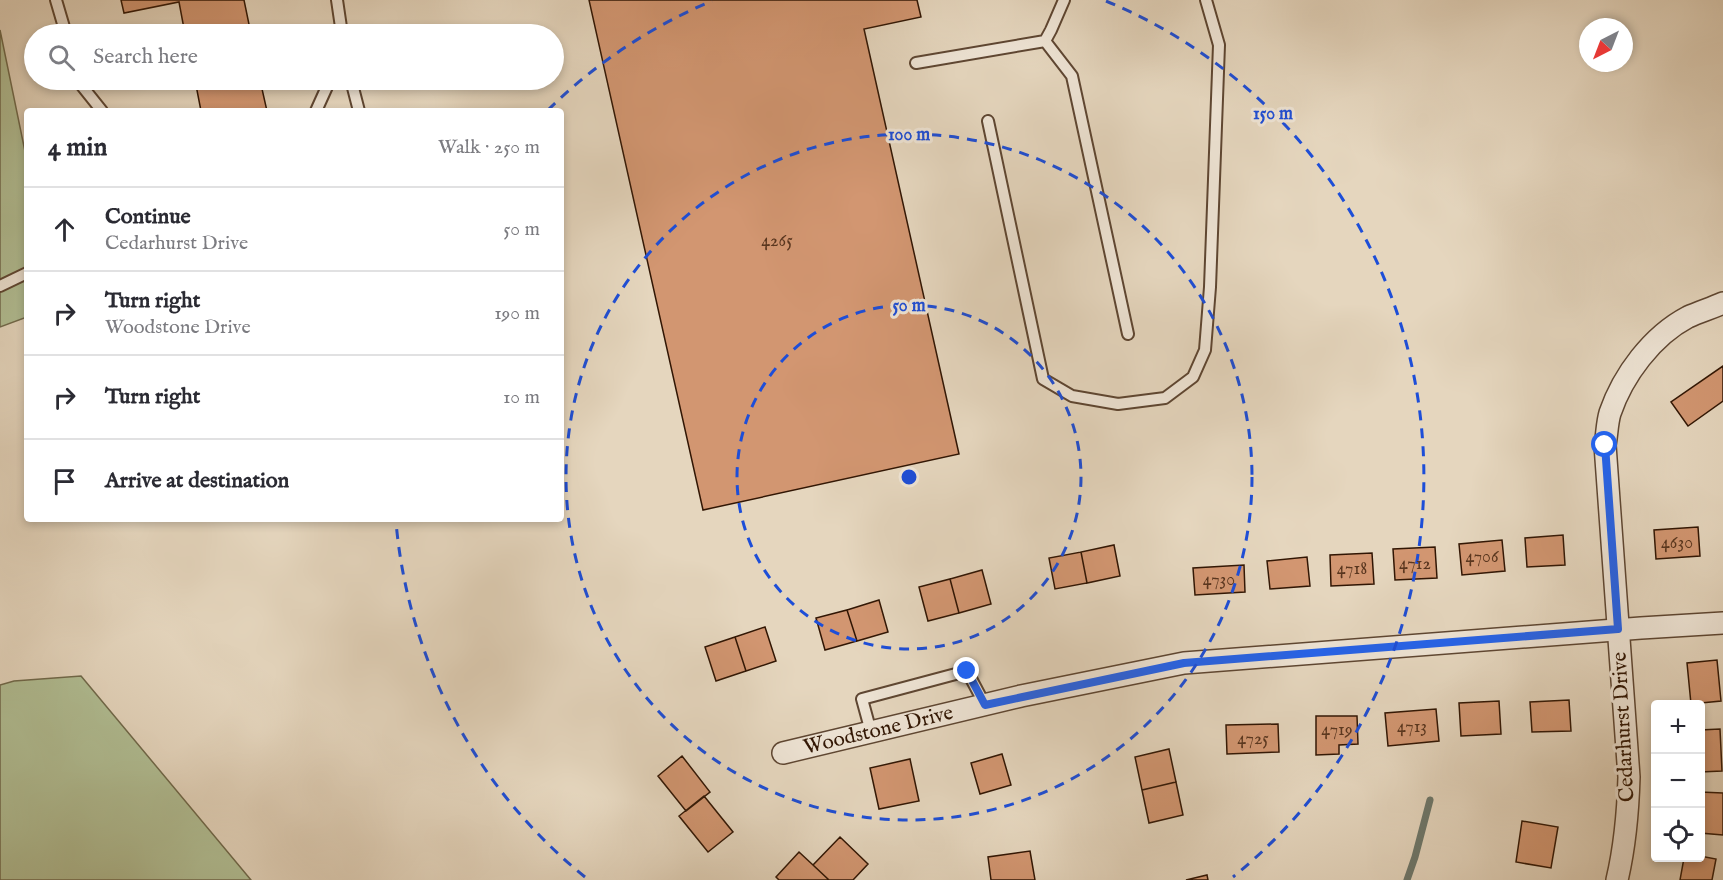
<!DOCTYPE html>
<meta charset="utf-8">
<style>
:root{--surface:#fff;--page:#f2f2f3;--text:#2b2b33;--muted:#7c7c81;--line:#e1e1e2}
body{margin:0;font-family:"IM FELL English",serif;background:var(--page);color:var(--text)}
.controls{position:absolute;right:18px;bottom:18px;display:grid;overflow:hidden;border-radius:6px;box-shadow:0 3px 9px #0003}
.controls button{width:54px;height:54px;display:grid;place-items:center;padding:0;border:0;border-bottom:2px solid var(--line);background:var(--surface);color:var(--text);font:30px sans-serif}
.compass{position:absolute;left:1579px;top:18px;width:54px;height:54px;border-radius:50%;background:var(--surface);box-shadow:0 3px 9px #0003;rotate:222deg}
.stop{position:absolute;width:18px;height:18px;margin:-14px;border:4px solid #2563eb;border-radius:50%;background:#fff}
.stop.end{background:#2563eb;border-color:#fff;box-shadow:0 2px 6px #0008}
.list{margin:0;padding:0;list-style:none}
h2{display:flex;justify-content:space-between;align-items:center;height:78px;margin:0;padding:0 24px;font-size:26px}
h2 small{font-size:20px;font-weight:400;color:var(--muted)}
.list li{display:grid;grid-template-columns:39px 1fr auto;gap:18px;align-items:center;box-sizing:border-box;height:84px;padding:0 24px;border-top:2px solid var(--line)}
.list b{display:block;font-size:22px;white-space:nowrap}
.list p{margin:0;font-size:20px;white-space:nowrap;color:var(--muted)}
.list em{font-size:20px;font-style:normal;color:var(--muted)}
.icon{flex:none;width:33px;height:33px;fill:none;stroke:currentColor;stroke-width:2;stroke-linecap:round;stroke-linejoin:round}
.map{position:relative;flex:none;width:1723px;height:880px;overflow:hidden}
.search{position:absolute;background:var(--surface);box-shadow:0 3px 9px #0003;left:24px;top:24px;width:540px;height:66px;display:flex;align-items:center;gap:15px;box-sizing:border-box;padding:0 21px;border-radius:33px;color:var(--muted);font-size:22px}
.panel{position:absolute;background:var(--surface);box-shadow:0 3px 9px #0003;left:24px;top:108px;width:540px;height:414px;border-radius:6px}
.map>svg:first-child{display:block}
.green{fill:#b1be94;stroke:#716a4c;stroke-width:1.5}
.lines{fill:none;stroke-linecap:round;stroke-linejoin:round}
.stream{stroke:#6e786c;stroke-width:7}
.building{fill:#d29671;stroke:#311604;stroke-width:1.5}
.lane-casing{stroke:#5e4632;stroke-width:14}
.street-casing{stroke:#5e4632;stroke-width:24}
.lane{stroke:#eee4d5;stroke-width:10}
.street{stroke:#eee4d5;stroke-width:21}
.route{stroke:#2563eb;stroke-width:8}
.ring{fill:none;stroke:#1d4ed8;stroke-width:3;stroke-dasharray:10 8}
.labels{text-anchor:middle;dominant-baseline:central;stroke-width:6;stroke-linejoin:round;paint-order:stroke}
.number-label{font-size:18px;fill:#59361f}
.street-label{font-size:21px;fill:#311604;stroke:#eee4d5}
.centre{fill:#1d4ed8;stroke:#eee4d5;stroke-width:3}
.ring-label{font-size:18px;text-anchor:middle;font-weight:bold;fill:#1d4ed8;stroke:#eee4d5;stroke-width:6;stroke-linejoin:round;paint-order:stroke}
</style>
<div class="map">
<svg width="1723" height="880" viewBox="0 0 1723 880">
<rect width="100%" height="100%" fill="#e5d6be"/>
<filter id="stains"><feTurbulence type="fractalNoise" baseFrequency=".00333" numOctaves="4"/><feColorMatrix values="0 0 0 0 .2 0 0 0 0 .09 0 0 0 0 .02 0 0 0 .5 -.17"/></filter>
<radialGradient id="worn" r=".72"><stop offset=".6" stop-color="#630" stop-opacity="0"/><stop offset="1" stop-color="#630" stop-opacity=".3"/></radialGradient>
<!-- green -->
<path class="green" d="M 0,30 L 27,161 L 27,317 L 0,327 Z
M 81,676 L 251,880 L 0,880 L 0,685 L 14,681 Z"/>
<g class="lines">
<!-- stream -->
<path class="stream" d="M 1407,880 L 1415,857 L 1430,800"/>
</g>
<!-- building -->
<path class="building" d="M 121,0 L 244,0 L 251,34 L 185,34 L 179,2 L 124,13 Z
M 589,0 L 917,0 L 921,17 L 864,29 L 959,454 L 703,510 Z
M 195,80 L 260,80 L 267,111 L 201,111 Z
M 1723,366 L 1723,401 L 1688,426 L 1671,402 Z
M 1698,527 L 1700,556 L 1656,559 L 1654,530 Z
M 1563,535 L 1565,565 L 1527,567 L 1525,538 Z
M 1502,540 L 1505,571 L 1462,575 L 1459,544 Z
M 1114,545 L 1120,576 L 1087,583 L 1081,552 Z
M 1435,547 L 1437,578 L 1395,580 L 1393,549 Z
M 1081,552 L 1087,583 L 1055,589 L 1049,558 Z
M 1372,553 L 1374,584 L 1331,586 L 1330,555 Z
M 1307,557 L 1310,586 L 1270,589 L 1267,561 Z
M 1244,565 L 1245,592 L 1195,595 L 1193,568 Z
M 982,570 L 991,604 L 959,613 L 950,579 Z
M 950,579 L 959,613 L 928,621 L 919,587 Z
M 879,600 L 888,632 L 857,641 L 847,610 Z
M 847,610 L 857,641 L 825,650 L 816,618 Z
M 765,627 L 776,661 L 746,671 L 735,637 Z
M 735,637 L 746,671 L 716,681 L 705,647 Z
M 1717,660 L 1721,701 L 1691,704 L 1687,663 Z
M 1569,700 L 1571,731 L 1532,732 L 1530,702 Z
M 1499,701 L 1501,734 L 1461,736 L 1459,703 Z
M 1436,709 L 1439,741 L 1388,746 L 1385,713 Z
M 1316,716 L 1357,716 L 1358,744 L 1339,745 L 1339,754 L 1316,755 Z
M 1278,724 L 1279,752 L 1227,754 L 1226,725 Z
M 1720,729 L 1722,771 L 1700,772 L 1700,730 Z
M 1169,749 L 1176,782 L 1142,790 L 1135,757 Z
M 1002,754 L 1011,785 L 980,794 L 971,763 Z
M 682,756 L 710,792 L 686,811 L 658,776 Z
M 910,759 L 919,801 L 879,809 L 870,768 Z
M 1176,782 L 1183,815 L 1149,823 L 1142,790 Z
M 1700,792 L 1723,793 L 1723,835 L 1700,833 Z
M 704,796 L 733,832 L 708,852 L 679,816 Z
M 1522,821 L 1558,827 L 1551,868 L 1516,862 Z
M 840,837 L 868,864 L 853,880 L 829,880 L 813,865 Z
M 1030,851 L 1035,880 L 991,880 L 988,857 Z
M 799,852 L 813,865 L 829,880 L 779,880 L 776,877 Z
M 1700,856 L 1716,859 L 1712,880 L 1680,880 L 1684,858 L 1700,858 Z
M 1207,875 L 1208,880 L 1186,880 Z"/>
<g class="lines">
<!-- lane casing -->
<g class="lane-casing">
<path id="lane" d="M 56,0 L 66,34
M 337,0 L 342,34
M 1064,0 L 1051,30 L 1045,41 L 1072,76 L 1128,334
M 916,63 L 1045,41
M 80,80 L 82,86 L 102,111
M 351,80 L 359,111
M 316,111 L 330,80
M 988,121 L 1043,379 L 1072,396 L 1118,404 L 1165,398 L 1193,377 L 1205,350 L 1210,287 L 1219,45 L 1206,0
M 0,286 L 27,273
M 871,732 L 862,699 L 967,671 L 985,705"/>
</g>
<!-- street casing -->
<g class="street-casing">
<g id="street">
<path id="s1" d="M 783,753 L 1021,696 L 1184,663 L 1641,628 L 1723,623"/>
<path d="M 1617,880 C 1625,846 1628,812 1629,777 L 1605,445 C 1607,435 1607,423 1610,413 C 1623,375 1652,336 1688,317 C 1699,312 1712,308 1723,303"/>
</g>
</g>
<!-- lane -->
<use href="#lane" class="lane"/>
<!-- street -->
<use href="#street" class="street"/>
</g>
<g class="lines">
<!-- route -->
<path class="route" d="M 967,671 L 985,705 L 1184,663 L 1618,629 L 1605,445"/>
</g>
<!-- distance rings -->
<g class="ring">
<circle cx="909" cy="477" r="172"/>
<circle cx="909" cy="477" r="343"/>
<path d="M585 877A515 515 0 0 1 396 522M548 110A515 515 0 0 1 712 1M1106 1A515 515 0 0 1 1233 877"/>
</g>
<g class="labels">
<!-- number labels -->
<g class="number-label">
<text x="777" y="241">4265</text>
<text x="1677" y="543">4630</text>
<text x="1482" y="557">4706</text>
<text x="1415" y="564">4712</text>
<text x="1352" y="569">4718</text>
<text x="1219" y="580">4730</text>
<text x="1412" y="727">4713</text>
<text x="1337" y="730">4719</text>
<text x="1253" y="739">4725</text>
</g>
<!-- street labels -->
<g class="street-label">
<text transform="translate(1624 727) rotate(-93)">Cedarhurst Drive</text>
<text stroke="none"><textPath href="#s1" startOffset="98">Woodstone Drive</textPath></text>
</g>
</g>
<circle cx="909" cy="477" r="9" class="centre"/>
<g class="ring-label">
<text x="1273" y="119">150 m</text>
<text x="909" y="140">100 m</text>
<text x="909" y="311">50 m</text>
</g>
<rect width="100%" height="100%" filter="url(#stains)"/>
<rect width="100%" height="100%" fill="url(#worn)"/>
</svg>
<div class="controls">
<button>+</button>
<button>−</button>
<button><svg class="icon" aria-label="locate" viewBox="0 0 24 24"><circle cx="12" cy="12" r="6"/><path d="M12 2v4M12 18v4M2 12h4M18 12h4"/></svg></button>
</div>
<svg class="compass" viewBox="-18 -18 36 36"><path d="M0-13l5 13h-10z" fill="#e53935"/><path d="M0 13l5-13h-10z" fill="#7c7c81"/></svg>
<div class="stop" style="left:1605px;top:445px"></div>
<div class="stop end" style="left:967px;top:671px"></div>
<div class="search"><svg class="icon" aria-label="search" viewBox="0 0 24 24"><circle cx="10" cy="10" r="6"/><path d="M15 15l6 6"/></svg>Search here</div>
<section class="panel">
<h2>4 min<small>Walk · 250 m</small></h2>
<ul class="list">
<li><svg class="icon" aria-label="ahead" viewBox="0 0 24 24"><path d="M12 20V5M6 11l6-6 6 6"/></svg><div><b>Continue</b><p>Cedarhurst Drive</p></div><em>50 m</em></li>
<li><svg class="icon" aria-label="right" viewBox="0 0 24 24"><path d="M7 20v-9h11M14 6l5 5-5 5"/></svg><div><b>Turn right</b><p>Woodstone Drive</p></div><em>190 m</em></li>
<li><svg class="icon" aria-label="right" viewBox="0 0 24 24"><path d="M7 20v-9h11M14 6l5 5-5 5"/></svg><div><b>Turn right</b></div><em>10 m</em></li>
<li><svg class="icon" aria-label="arrive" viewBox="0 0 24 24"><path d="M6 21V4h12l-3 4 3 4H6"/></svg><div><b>Arrive at destination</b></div></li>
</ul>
</section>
</div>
